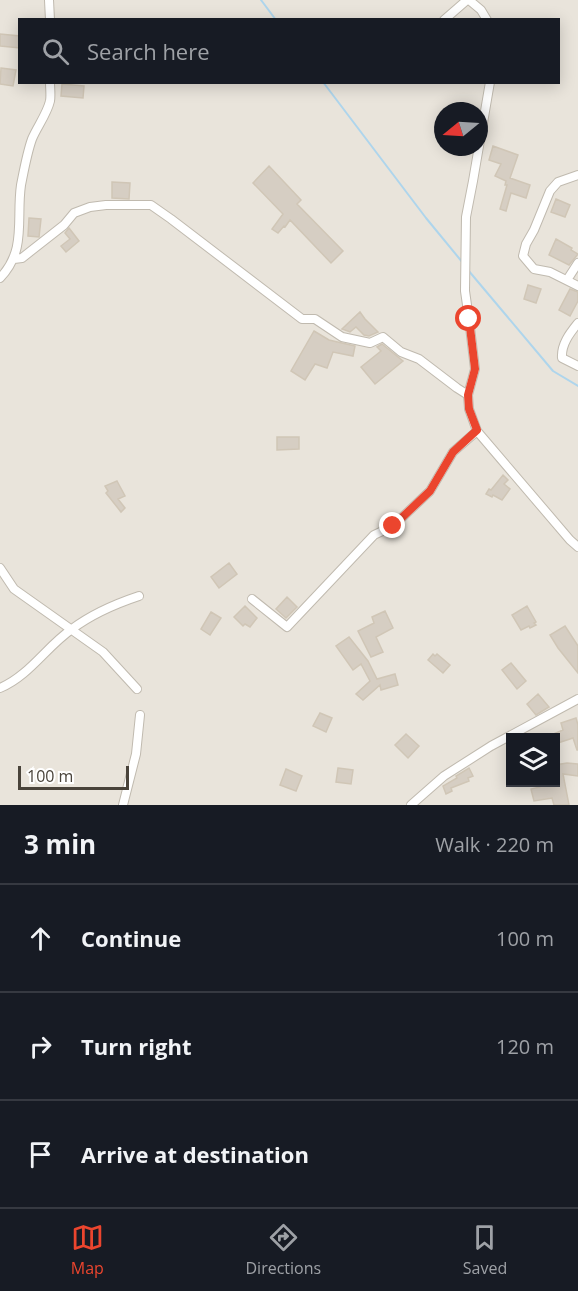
<!DOCTYPE html>
<meta charset="utf-8">
<style>
:root{--surface:#171b24;--page:#242831;--text:#f1f3f6;--muted:#9ea1a6;--line:#363941;--accent:#eb452e}
body{margin:0;font-family:"Open Sans",sans-serif;background:var(--page);color:var(--text)}
.controls{position:absolute;right:18px;bottom:18px;display:grid;overflow:hidden;border-radius:0px;box-shadow:0 3px 15px #0003}
.controls button{width:54px;height:54px;display:grid;place-items:center;padding:0;border:0;border-bottom:2px solid var(--line);background:var(--surface);color:var(--text);font:30px sans-serif}
.compass{position:absolute;left:434px;top:102px;width:54px;height:54px;border-radius:50%;background:var(--surface);box-shadow:0 3px 15px #0003;rotate:252deg}
.scale{position:absolute;left:18px;bottom:15px;width:111px;box-sizing:border-box;padding-left:6px;border:3px solid #49433a;border-top:0;font-size:16px;line-height:21px;white-space:nowrap;color:#49433a;-webkit-text-stroke:4px #fff;paint-order:stroke}
.stop{position:absolute;width:18px;height:18px;margin:-14px;border:4px solid #eb452e;border-radius:50%;background:#fff}
.stop.end{background:#eb452e;border-color:#fff;box-shadow:0 2px 6px #0008}
.list{margin:0;padding:0;list-style:none}
h2{display:flex;justify-content:space-between;align-items:center;height:78px;margin:0;padding:0 24px;font-size:26px}
h2 small{font-size:20px;font-weight:400;color:var(--muted)}
.list li{display:grid;grid-template-columns:39px 1fr auto;gap:18px;align-items:center;box-sizing:border-box;height:108px;padding:0 24px;border-top:2px solid var(--line)}
.list b{display:block;font-size:22px;white-space:nowrap}
.list em{font-size:20px;font-style:normal;color:var(--muted)}
.icon{flex:none;width:33px;height:33px;fill:none;stroke:currentColor;stroke-width:2;stroke-linecap:round;stroke-linejoin:round}
.map{position:relative;flex:none;width:578px;height:805px;overflow:hidden}
.search{position:absolute;background:var(--surface);box-shadow:0 3px 15px #0003;left:18px;right:18px;top:18px;height:66px;display:flex;align-items:center;gap:15px;box-sizing:border-box;padding:0 21px;border-radius:0px;color:var(--muted);font-size:22px}
.sheet{height:402px;background:var(--surface)}
nav{display:flex;justify-content:space-around;align-items:center;box-sizing:border-box;height:84px;border-top:2px solid var(--line);background:var(--surface);font-size:16px;color:var(--muted)}
nav a{display:grid;justify-items:center;gap:3px}
nav .on{color:var(--accent)}
.map>svg:first-child{display:block}
.residential{fill:#e9e4db;fill-rule:evenodd}
.lines{fill:none;stroke-linecap:round;stroke-linejoin:round}
.stream{stroke:#aed5ec;stroke-width:2}
.building{fill:#d6cec3;stroke:#d0c6b6;stroke-width:1.5}
.street-casing{stroke:#c0baaf;stroke-width:10}
.street{stroke:#fff;stroke-width:8}
.route{stroke:#eb452e;stroke-width:8}
</style>
<div class="map">
<svg width="578" height="805" viewBox="0 0 578 805">
<rect width="100%" height="100%" fill="#f5f2ed"/>
<!-- residential -->
<path class="residential" d="M 0,0 L 578,0 L 578,805 L 0,805 ZM 20,20 L 558,20 L 558,82 L 20,82 ZM 443,111 L 479,111 L 479,147 L 443,147 ZM 510,738 L 556,738 L 556,782 L 510,782 Z"/>
<g class="lines">
<!-- stream -->
<path class="stream" d="M 261,0 L 276,20
M 323,82 L 426,218 L 463,263
M 468,270 L 553,371 L 578,386"/>
</g>
<!-- building -->
<path class="building" d="M 0,34 L 20,36 L 20,48 L 0,46 Z
M 1,68 L 16,70 L 13,86 L 0,84 Z
M 62,84 L 84,86 L 83,98 L 61,96 Z
M 493,146 L 518,155 L 510,178 L 530,185 L 526,198 L 511,193 L 506,211 L 500,209 L 507,185 L 505,185 L 506,181 L 495,176 L 501,164 L 489,160 Z
M 269,166 L 301,200 L 297,204 L 343,251 L 331,263 L 290,220 L 285,227 L 284,226 L 278,233 L 272,229 L 283,214 L 253,183 Z
M 112,182 L 130,183 L 129,199 L 112,198 Z
M 556,199 L 570,205 L 565,217 L 551,212 Z
M 29,218 L 41,219 L 39,237 L 28,236 Z
M 69,228 L 79,241 L 66,252 L 61,246 L 70,239 L 65,233 Z
M 556,239 L 572,248 L 571,250 L 578,254 L 569,265 L 549,255 Z
M 528,285 L 541,289 L 536,303 L 524,299 Z
M 570,289 L 578,292 L 578,301 L 570,316 L 559,310 Z
M 360,312 L 365,319 L 378,332 L 369,336 L 364,335 L 356,327 L 350,332 L 342,329 Z
M 314,331 L 329,340 L 355,346 L 353,356 L 333,352 L 327,368 L 315,364 L 305,380 L 291,371 Z
M 382,344 L 403,361 L 375,384 L 361,367 L 381,351 L 377,347 Z
M 277,437 L 299,437 L 299,449 L 277,450 Z
M 503,475 L 508,480 L 504,484 L 510,489 L 502,500 L 493,495 L 492,497 L 486,494 L 489,489 L 491,490 Z
M 117,481 L 125,496 L 118,499 L 125,508 L 121,512 L 106,493 L 108,491 L 105,486 Z
M 229,563 L 237,574 L 219,588 L 211,577 Z
M 287,597 L 297,607 L 286,618 L 276,609 Z
M 245,606 L 257,618 L 250,627 L 245,624 L 243,626 L 234,617 Z
M 527,606 L 536,622 L 534,623 L 536,625 L 530,628 L 529,626 L 521,630 L 512,615 Z
M 385,611 L 393,628 L 376,637 L 383,652 L 371,657 L 358,631 L 374,623 L 372,617 Z
M 211,612 L 221,618 L 210,635 L 201,629 Z
M 565,626 L 578,646 L 578,673 L 558,648 L 550,635 Z
M 349,637 L 368,661 L 377,679 L 395,674 L 398,685 L 381,690 L 380,685 L 363,700 L 356,694 L 370,681 L 361,664 L 353,670 L 336,646 Z
M 433,654 L 435,656 L 437,654 L 450,665 L 443,673 L 428,660 Z
M 511,663 L 526,681 L 517,689 L 502,670 Z
M 538,694 L 549,707 L 536,715 L 527,704 Z
M 320,713 L 332,718 L 326,732 L 313,726 Z
M 576,718 L 578,725 L 578,750 L 577,750 L 573,738 L 555,744 L 555,738 L 544,738 L 563,730 L 561,723 Z
M 406,734 L 419,746 L 408,758 L 395,745 Z
M 567,763 L 578,764 L 578,776 L 563,774 L 569,805 L 554,805 L 552,798 L 534,801 L 531,789 L 540,787 L 540,786 L 549,784 L 548,783 L 555,783 L 555,765 Z
M 338,768 L 353,770 L 351,784 L 336,782 Z
M 469,768 L 473,776 L 468,778 L 469,781 L 451,788 L 452,791 L 446,794 L 443,786 L 457,778 L 456,776 Z
M 286,769 L 302,776 L 296,791 L 280,785 Z"/>
<g class="lines">
<!-- street casing -->
<g class="street-casing">
<path id="street" d="M 49,0 L 50,20
M 469,0 L 481,10 L 487,20
M 444,20 L 467,0
M 490,82 L 473,181 L 466,217 L 465,291 L 469,319 L 475,369 L 468,395 L 469,409 L 477,431 L 570,540 L 578,547
M 578,175 L 558,182 L 550,191 L 534,230 L 526,244 L 523,256 L 534,269 L 550,272 L 578,286
M 14,259 L 22,258 L 64,225 L 74,213 L 90,207 L 106,205 L 151,205 L 171,219 L 302,319 L 315,319 L 342,337 L 370,343 L 383,337 L 401,352 L 419,359 L 457,388 L 468,395
M 0,278 C 27,250 16,219 21,185 C 24,170 27,153 32,139 C 37,127 47,114 50,101 C 51,96 50,88 50,82
M 567,280 L 578,263
M 578,323 C 570,333 561,344 562,358 L 578,366
M 0,568 L 14,589 L 103,652 L 137,689
M 252,599 L 287,627 L 374,535 L 393,526 L 430,491 L 453,452 L 477,431
M 0,688 C 29,676 47,646 72,629 C 92,614 115,604 139,596
M 123,805 L 136,754 L 140,715
M 411,805 L 444,776 L 491,746 L 578,699"/>
</g>
<!-- street -->
<use href="#street" class="street"/>
</g>
<g class="lines">
<!-- route -->
<path class="route" d="M 393,526 L 430,491 L 453,452 L 477,430 L 469,409 L 468,395 L 475,369 L 469,319"/>
</g>
</svg>
<div class="controls">
<button><svg class="icon" aria-label="layers" viewBox="0 0 24 24"><path d="M12 4l9 5-9 5-9-5zM3 14l9 5 9-5"/></svg></button>
</div>
<svg class="compass" viewBox="-18 -18 36 36"><path d="M0-13l5 13h-10z" fill="#e53935"/><path d="M0 13l5-13h-10z" fill="#9ea1a6"/></svg>
<div class="scale">100 m</div>
<div class="stop" style="left:469px;top:319px"></div>
<div class="stop end" style="left:393px;top:526px"></div>
<div class="search"><svg class="icon" aria-label="search" viewBox="0 0 24 24"><circle cx="10" cy="10" r="6"/><path d="M15 15l6 6"/></svg>Search here</div>
</div>
<section class="sheet">
<h2>3 min<small>Walk · 220 m</small></h2>
<ul class="list">
<li><svg class="icon" aria-label="ahead" viewBox="0 0 24 24"><path d="M12 20V5M6 11l6-6 6 6"/></svg><div><b>Continue</b></div><em>100 m</em></li>
<li><svg class="icon" aria-label="right" viewBox="0 0 24 24"><path d="M7 20v-9h11M14 6l5 5-5 5"/></svg><div><b>Turn right</b></div><em>120 m</em></li>
<li><svg class="icon" aria-label="arrive" viewBox="0 0 24 24"><path d="M6 21V4h12l-3 4 3 4H6"/></svg><div><b>Arrive at destination</b></div></li>
</ul>
</section>
<nav>
<a class="on"><svg class="icon" aria-label="map" viewBox="0 0 24 24"><path d="M3 6l6-2 6 2 6-2v14l-6 2-6-2-6 2zM9 4v14M15 6v14"/></svg>Map</a>
<a><svg class="icon" aria-label="directions" viewBox="0 0 24 24"><path d="M12 3l9 9-9 9-9-9zM9 14v-3h6M13 9l2 2-2 2"/></svg>Directions</a>
<a><svg class="icon" aria-label="saved" viewBox="0 0 24 24"><path d="M7 4h10v16l-5-4-5 4z"/></svg>Saved</a>
</nav>
